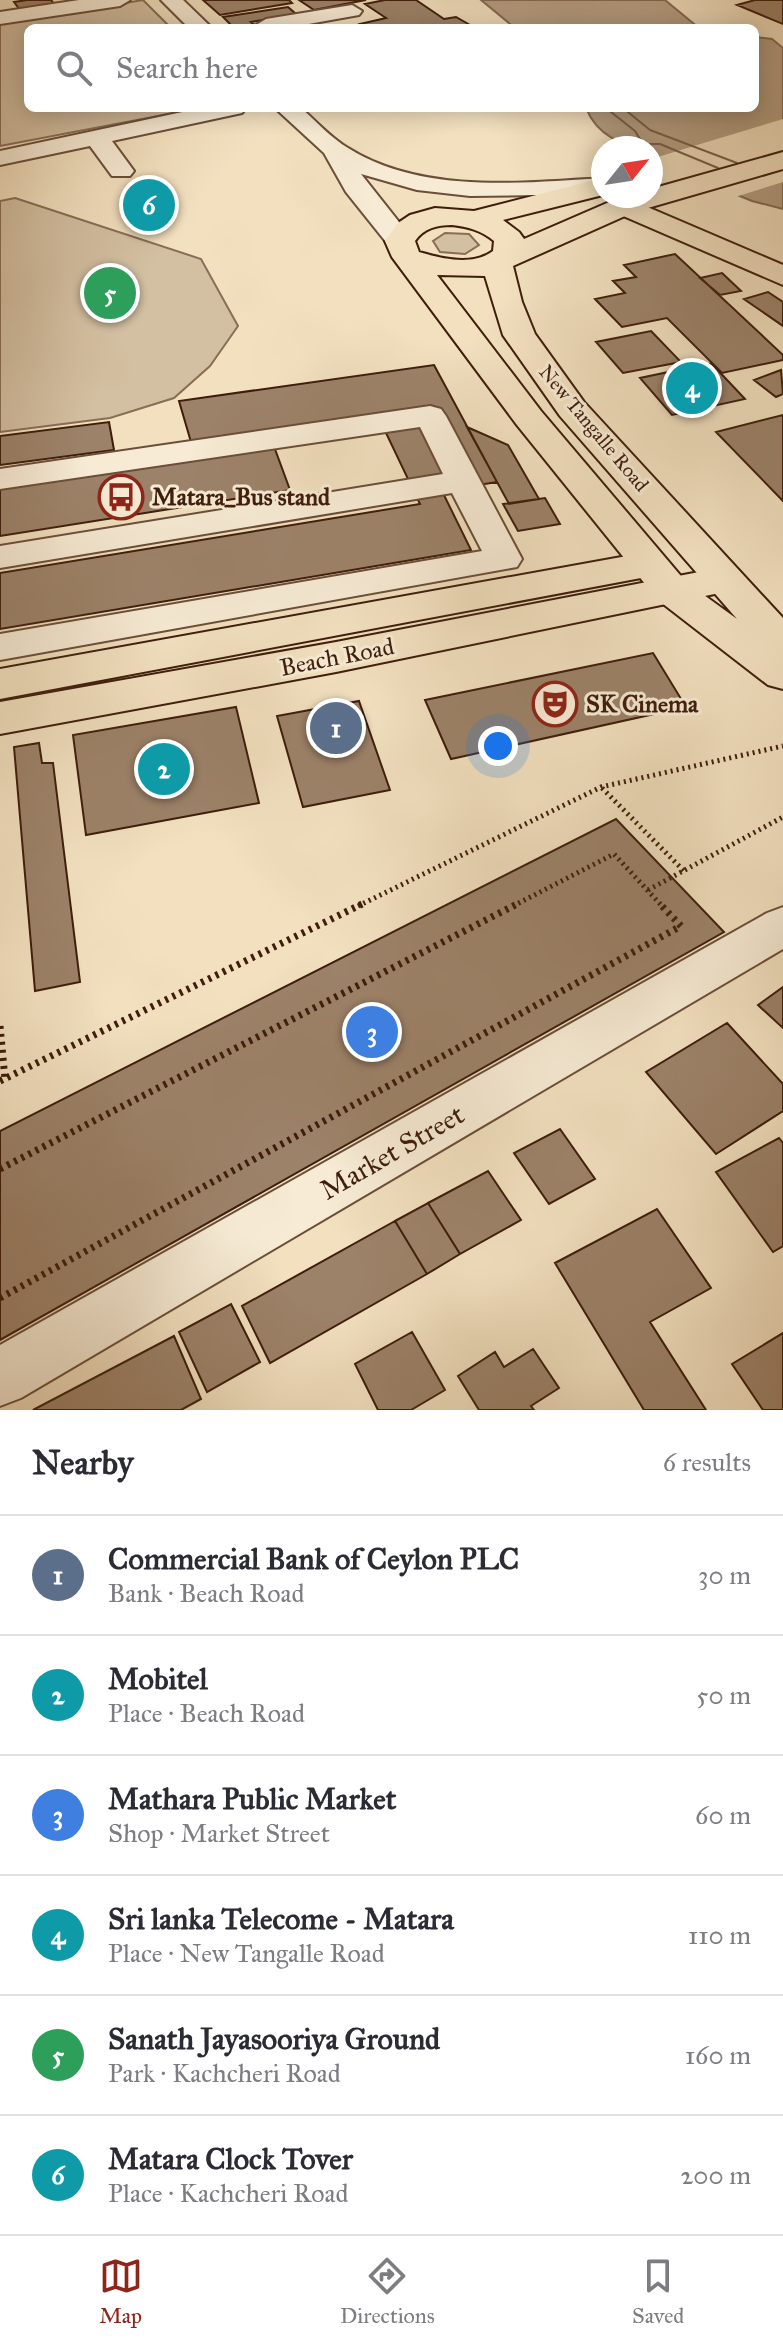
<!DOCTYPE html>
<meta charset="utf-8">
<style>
:root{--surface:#fff;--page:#f2f2f3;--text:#2b2b33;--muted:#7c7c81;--line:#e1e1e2;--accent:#8f2418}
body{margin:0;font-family:"IM FELL Great Primer",serif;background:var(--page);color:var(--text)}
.compass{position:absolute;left:591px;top:136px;width:72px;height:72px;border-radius:50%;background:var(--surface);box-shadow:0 4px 20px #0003;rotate:60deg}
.you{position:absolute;left:498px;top:746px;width:28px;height:28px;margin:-20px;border:6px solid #fff;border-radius:50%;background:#1a73e8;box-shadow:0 0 0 12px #1a73e833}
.badge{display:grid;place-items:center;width:52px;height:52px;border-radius:50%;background:var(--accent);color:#fff;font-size:26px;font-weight:700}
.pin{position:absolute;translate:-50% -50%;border:4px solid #fff;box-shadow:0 2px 8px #0006}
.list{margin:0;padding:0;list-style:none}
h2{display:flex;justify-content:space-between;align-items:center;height:104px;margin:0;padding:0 32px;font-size:34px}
h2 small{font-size:26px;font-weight:400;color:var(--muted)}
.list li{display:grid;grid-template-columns:52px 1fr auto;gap:24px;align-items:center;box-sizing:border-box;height:120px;padding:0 32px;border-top:2px solid var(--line)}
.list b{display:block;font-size:30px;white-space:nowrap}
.list p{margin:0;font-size:26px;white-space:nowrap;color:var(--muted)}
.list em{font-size:26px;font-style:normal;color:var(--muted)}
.icon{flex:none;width:44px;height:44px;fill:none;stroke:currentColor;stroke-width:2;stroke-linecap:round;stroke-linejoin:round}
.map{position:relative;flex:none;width:783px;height:1410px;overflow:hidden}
.search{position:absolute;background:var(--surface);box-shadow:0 4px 20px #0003;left:24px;right:24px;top:24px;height:88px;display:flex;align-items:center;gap:20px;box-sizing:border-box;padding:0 28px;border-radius:12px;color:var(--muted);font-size:30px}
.sheet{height:824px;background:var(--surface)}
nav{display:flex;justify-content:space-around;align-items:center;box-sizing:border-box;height:112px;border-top:2px solid var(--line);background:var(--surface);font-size:22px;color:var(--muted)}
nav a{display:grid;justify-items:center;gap:4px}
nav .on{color:var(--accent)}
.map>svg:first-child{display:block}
.green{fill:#d3bfa1;stroke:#886e56;stroke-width:2}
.water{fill:#b59e82;stroke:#856a53;stroke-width:2}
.pier{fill:#f2e0bf}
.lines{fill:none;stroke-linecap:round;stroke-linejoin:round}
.shore{stroke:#7a5e47;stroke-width:2}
.building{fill:#9c8269;stroke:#3e1d0c;stroke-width:2}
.minor-casing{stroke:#6b4e39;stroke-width:4}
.major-casing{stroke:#3e1d0c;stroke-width:4}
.highway-casing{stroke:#3e1d0c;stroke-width:4}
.path-far1{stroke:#3e1d0c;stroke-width:5;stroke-dasharray:2 4;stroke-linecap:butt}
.path{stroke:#3e1d0c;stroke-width:7;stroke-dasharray:3 5;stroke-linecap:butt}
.minor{fill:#f7ebd5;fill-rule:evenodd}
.major{fill:#f2e0bf;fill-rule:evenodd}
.highway{fill:#f2e0bf;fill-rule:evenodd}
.labels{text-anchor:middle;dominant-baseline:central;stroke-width:6;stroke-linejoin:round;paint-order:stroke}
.far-street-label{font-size:20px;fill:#3e1d0c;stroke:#f7ebd5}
.poi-label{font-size:24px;font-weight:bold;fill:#3e1d0c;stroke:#f7ebd5;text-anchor:start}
.street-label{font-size:24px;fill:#3e1d0c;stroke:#f7ebd5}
.near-street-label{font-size:28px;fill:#3e1d0c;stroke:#f7ebd5}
</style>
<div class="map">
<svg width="783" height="1410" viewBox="0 0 783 1410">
<rect width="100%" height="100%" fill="#f2e0bf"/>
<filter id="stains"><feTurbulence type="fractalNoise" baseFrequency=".0025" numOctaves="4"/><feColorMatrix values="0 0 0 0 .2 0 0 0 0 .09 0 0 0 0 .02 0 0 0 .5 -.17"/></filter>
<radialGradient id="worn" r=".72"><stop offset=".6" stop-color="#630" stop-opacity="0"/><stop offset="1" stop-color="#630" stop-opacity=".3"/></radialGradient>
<!-- green -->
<path class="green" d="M 143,0 L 171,28 L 28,28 L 28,108 L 200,108 L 0,146 L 0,24 Z
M 15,198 L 201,259 L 238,326 L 210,366 L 174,398 L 110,418 L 0,432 L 0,201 Z
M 445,233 L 469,234 L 479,245 L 465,254 L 440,252 L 433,241 Z"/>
<!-- water -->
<path class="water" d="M 481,0 L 665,0 L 699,28 L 515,28 Z
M 755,37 L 772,39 L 783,48 L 783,209 L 752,201 L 651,160 L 651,148 C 623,148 597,135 586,108 L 755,108 Z"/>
<!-- pier -->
<path class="pier" d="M 783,119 L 783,182 L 732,198 L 651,164 L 651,159 Z"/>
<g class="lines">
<!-- shore -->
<path class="shore" d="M 606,108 L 635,131 L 643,144 L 660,144 L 718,168
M 623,108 L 650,130 L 737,163"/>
</g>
<!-- building -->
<path class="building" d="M 27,0 L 51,0 L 55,5 L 20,10 L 14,2 Z
M 203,0 L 289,0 L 292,3 L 220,15 Z
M 299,0 L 366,0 L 314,10 Z
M 385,0 L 416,0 L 444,19 L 456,17 L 470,25 L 455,28 L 366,28 L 360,24 L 386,18 L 365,4 Z
M 755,0 L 783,0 L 783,24 L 737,5 Z
M 288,7 L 296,14 L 251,22 L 258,28 L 234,28 L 223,17 Z
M 675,254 L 783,355 L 783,360 L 722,373 L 667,318 L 622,327 L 595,299 L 625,293 L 613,281 L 636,277 L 624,265 Z
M 722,273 L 741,291 L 720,295 L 700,278 Z
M 768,292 L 783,302 L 783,326 L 744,299 Z
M 651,331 L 681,362 L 623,373 L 596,342 Z
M 711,363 L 745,399 L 672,415 L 640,378 Z
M 434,365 L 497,482 L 442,491 L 471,550 L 0,629 L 0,573 L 420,504 L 377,414 L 268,430 L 290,490 L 0,536 L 0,486 L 191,442 L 179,401 Z
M 781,370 L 783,394 L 776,397 L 754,380 Z
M 783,415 L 783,501 L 716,432 Z
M 109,422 L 114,450 L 0,465 L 0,436 Z
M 467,427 L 508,445 L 539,499 L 509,504 Z
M 545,498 L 560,524 L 518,531 L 503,504 Z
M 653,653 L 686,707 L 451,759 L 425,700 Z
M 359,701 L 390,790 L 303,807 L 277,716 Z
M 236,707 L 259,803 L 86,835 L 73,735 Z
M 39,743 L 42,763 L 53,763 L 80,982 L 35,991 L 14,747 Z
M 616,819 L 724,932 L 0,1340 L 0,1131 Z
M 783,987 L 783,1028 L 758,1005 Z
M 727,1023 L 783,1084 L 783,1111 L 716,1154 L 646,1072 Z
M 560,1129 L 595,1179 L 549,1204 L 514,1153 Z
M 779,1138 L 783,1143 L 783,1246 L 773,1252 L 716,1172 Z
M 488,1171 L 521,1220 L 460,1254 L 428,1203 Z
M 428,1203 L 460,1254 L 427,1274 L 395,1221 Z
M 657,1209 L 711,1288 L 650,1322 L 706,1410 L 644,1410 L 555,1263 Z
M 395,1221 L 427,1274 L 270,1363 L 242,1306 Z
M 231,1304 L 260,1362 L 207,1392 L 179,1332 Z
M 412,1332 L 445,1390 L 411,1410 L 378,1410 L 355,1364 Z
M 783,1333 L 783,1410 L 763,1410 L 732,1364 Z
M 174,1336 L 201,1399 L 181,1410 L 33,1410 Z
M 533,1349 L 559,1388 L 531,1406 L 534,1410 L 479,1410 L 458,1376 L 495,1352 L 504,1367 Z"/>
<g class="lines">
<!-- minor casing -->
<g class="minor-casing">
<path id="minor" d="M 79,0 L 130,0 L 120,6 L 0,24 L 0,12 Z
M 161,0 L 183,0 L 212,28 L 189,28 Z
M 352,5 L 362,11 L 359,15 L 286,28 L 258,28 L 256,25 L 266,19 Z
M 201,108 L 246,108 L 242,113 L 112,141 L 134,171 L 130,176 L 112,176 L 90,146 L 0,165 L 0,151 Z
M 275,108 L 301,108 C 316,121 331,138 348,148 C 421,194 521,183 603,178 L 603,194 L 470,196 L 417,190 L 361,174 L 414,241 L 410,247 L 390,247 L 346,192 L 324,153 Z
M 430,406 L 441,409 L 446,416 L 522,559 L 517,567 L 0,660 L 0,634 L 482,551 L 452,493 L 0,568 L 0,546 L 443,474 L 420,427 L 0,489 L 0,469 Z
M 783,907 L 783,949 L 21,1398 L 0,1406 L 0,1345 L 767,913 Z"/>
</g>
<!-- major casing -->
<g class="major-casing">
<path id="major" d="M 624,197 L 783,265 L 783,285 L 614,212 L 610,206 L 614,200 Z
M 627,556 L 641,560 L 647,569 L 641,578 L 0,699 L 0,669 Z
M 725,567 L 739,571 L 745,580 L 739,589 L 336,672 L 0,734 L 0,702 L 336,642 Z"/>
</g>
<!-- highway casing -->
<g class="highway-casing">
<path id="highway" d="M 783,152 L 783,169 L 634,212 L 513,266 L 522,302 L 535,334 L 584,402 L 783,618 L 783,689 L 768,685 L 658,600 L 517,425 L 392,257 L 385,241 L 398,223 L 410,215 L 435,208 L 474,211 L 603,178 L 603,195 L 503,220 L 519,232 L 524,239 L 614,200 L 628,196 L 651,196 L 651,189 ZM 452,225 C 468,227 481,230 494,241 L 493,251 C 473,266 443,259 419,252 L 415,241 C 424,228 437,225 452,225 ZM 437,275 L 485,276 L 503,335 L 560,416 L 737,619 L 686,582 L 541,411 Z"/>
</g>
<!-- path-far1 -->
<path class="path-far1" d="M 602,788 L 684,871
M 648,890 L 783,817
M 358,906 L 601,787 L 783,746
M 513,906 L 614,854 L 662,906"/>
<!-- path -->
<path class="path" d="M 0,1026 L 5,1079
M 0,1081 L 362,904
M 0,1169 L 517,904
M 0,1298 L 681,926 L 660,904"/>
<!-- minor -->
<use href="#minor" class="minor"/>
<!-- major -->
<use href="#major" class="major"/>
<!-- highway -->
<use href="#highway" class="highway"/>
</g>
<!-- icons -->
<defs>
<g id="bus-ring" transform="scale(2.3)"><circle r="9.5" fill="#f7ebd5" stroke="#8f2418" stroke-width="1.5"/><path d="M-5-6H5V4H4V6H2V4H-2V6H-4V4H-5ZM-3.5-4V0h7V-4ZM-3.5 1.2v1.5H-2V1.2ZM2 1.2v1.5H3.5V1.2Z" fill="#8f2418"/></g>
<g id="theatre-ring" transform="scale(2.3)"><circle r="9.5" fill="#f7ebd5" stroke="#8f2418" stroke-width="1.5"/><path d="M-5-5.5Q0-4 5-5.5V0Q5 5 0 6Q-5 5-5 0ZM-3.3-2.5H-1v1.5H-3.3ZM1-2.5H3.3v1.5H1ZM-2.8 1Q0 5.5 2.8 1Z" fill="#8f2418"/></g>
</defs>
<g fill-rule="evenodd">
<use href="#bus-ring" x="121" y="497"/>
<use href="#theatre-ring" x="555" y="704"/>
</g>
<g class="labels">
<!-- far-street labels -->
<g class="far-street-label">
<text transform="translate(594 428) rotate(50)">New Tangalle Road</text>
</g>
<!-- poi labels -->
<g class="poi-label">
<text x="152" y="497">Matara_Bus stand</text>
<text x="586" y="704">SK Cinema</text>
</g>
<!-- street labels -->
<g class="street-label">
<text transform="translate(337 657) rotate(-11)">Beach Road</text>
</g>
<!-- near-street labels -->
<g class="near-street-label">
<text transform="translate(392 1152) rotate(-30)">Market Street</text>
</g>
</g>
<rect width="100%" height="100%" filter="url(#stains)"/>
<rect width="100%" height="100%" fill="url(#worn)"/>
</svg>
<svg class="compass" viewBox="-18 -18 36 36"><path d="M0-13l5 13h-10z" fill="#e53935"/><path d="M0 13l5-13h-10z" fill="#7c7c81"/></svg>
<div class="you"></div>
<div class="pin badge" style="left:336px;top:728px;background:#5c6f8a">1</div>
<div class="pin badge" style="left:164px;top:769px;background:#0f9aa8">2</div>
<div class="pin badge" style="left:372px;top:1032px;background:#3f7fe0">3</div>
<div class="pin badge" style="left:692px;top:388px;background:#0f9aa8">4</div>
<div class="pin badge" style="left:110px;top:293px;background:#2e9e5b">5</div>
<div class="pin badge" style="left:149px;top:205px;background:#0f9aa8">6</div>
<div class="search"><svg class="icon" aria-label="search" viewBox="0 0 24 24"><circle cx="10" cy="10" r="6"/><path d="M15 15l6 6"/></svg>Search here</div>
</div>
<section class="sheet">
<h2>Nearby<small>6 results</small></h2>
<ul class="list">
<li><span class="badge" style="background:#5c6f8a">1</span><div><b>Commercial Bank of Ceylon PLC</b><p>Bank · Beach Road</p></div><em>30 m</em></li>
<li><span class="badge" style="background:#0f9aa8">2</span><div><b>Mobitel</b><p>Place · Beach Road</p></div><em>50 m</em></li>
<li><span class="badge" style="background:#3f7fe0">3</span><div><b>Mathara Public Market</b><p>Shop · Market Street</p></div><em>60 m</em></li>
<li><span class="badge" style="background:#0f9aa8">4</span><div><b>Sri lanka Telecome - Matara</b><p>Place · New Tangalle Road</p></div><em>110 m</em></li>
<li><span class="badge" style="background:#2e9e5b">5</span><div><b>Sanath Jayasooriya Ground</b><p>Park · Kachcheri Road</p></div><em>160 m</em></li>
<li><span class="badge" style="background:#0f9aa8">6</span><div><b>Matara Clock Tover</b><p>Place · Kachcheri Road</p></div><em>200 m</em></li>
</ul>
</section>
<nav>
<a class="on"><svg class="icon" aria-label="map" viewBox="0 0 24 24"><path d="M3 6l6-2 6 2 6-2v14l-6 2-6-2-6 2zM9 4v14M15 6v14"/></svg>Map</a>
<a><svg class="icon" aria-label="directions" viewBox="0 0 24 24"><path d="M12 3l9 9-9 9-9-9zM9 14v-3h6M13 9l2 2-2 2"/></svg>Directions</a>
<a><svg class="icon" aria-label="saved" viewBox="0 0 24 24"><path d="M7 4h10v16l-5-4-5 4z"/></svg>Saved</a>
</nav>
